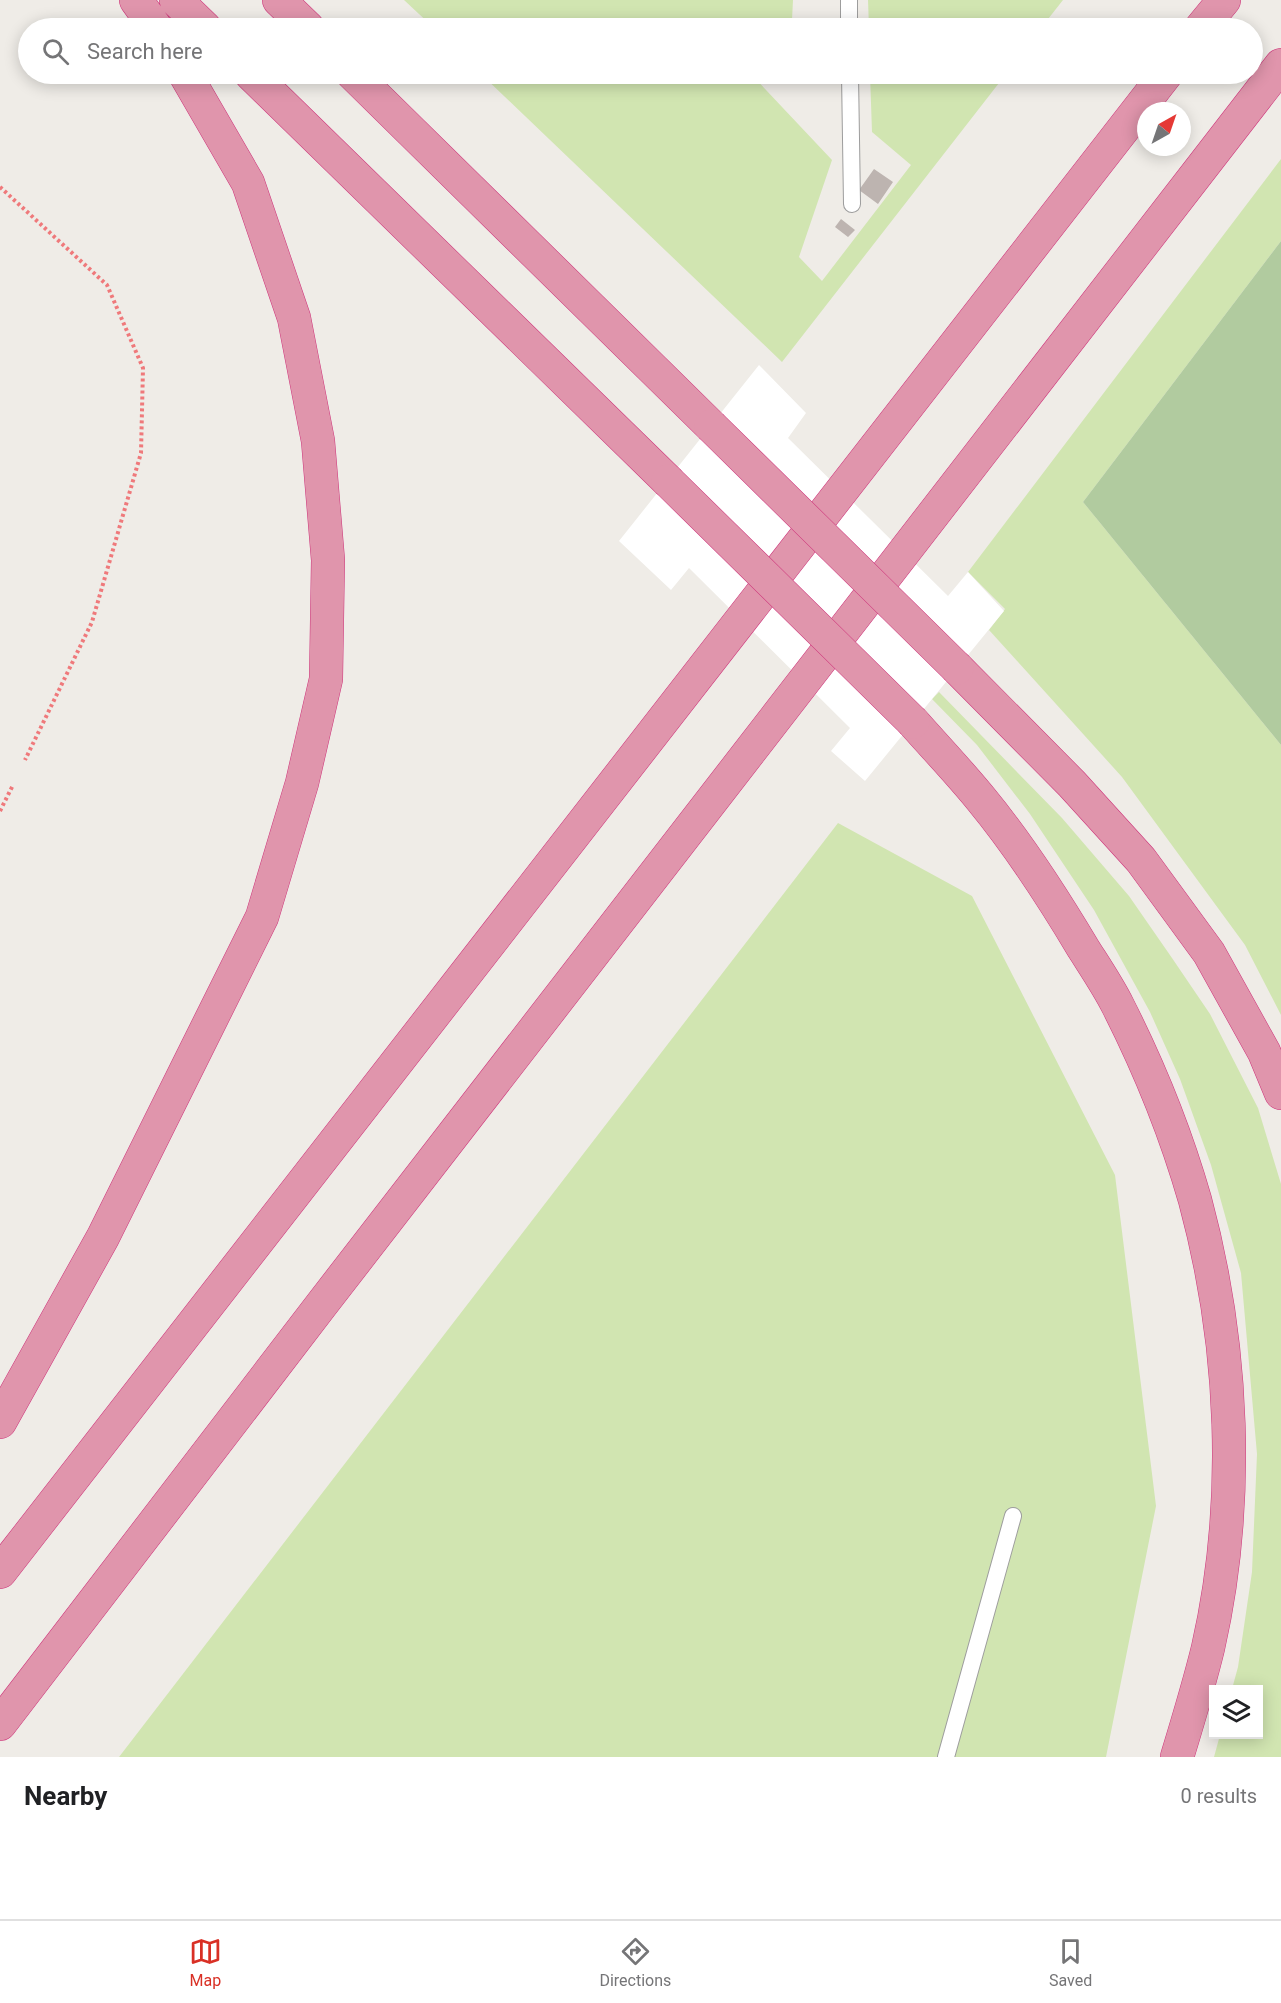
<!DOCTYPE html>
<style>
:root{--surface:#fff;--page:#f6f6f6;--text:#202124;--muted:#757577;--line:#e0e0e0;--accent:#d93025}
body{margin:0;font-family:Roboto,sans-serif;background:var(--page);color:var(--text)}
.controls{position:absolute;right:18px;bottom:18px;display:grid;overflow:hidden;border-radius:0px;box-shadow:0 3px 15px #0003}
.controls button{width:54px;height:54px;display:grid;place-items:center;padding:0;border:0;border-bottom:2px solid var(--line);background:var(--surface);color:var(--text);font:30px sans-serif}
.compass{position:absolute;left:1137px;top:102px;width:54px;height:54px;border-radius:50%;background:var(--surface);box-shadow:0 3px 15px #0003;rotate:40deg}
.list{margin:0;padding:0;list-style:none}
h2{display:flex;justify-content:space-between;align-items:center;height:78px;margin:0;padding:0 24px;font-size:26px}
h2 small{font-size:20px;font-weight:400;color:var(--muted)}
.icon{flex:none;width:33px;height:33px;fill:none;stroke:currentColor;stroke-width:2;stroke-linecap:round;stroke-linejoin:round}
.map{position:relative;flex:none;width:1281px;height:1757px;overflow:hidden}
.search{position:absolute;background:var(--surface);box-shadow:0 3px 15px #0003;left:18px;right:18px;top:18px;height:66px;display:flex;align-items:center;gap:15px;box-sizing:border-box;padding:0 21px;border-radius:33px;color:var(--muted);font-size:22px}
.sheet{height:162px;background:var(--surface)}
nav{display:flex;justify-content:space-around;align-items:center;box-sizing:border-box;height:84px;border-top:2px solid var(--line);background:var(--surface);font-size:16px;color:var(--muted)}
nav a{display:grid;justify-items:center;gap:3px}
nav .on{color:var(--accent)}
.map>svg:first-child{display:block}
.grass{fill:#d1e5b1}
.forest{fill:#b1cb9f}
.pier{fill:#fff}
.building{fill:#bdb4b0}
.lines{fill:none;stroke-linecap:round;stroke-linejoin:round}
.lane-casing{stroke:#9d9d9d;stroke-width:18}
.highway-casing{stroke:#cd357b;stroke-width:34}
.path{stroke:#ef797b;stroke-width:4;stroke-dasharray:3 3;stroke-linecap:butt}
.lane{stroke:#fff;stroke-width:16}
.highway{stroke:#e095ac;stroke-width:33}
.highway-bridge-casing{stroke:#cd357b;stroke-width:34;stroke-linecap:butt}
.highway-bridge{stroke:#e095ac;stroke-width:33}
</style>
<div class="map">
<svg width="1281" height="1757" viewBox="0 0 1281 1757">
<rect width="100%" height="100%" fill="#efece7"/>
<!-- grass -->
<path class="grass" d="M 404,0 L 793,0 L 792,20 L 784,28 L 434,28 Z
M 868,0 L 1063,0 L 1041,28 L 869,28 Z
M 481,74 L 751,74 L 832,160 L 799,257 L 822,281 L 911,165 L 872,132 L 870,74 L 1006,74 L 782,362 Z
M 1281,159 L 1281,241 L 1083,502 L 1281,745 L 1281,1015 L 1245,945 L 1122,777 L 989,630 L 1005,609 L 968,572 Z
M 939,692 L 1062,818 L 1129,896 L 1172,958 L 1210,1014 L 1258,1108 L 1281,1184 L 1281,1757 L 1214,1757 L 1220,1735 L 1258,1734 L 1258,1690 L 1232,1689 L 1238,1667 L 1252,1572 L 1257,1454 L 1241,1273 L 1211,1165 L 1180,1079 L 1150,1012 L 1094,910 L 1030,814 L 977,745 L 932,699 Z
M 838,823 L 972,896 L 1115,1175 L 1156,1506 L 1106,1757 L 119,1757 Z"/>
<!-- forest -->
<path class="forest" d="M 1281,241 L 1281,745 L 1083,502 Z"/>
<!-- pier -->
<path class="pier" d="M 759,365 L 806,413 L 788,438 L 948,596 L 968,572 L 1004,611 L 865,781 L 831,751 L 850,728 L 689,568 L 671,590 L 619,541 Z"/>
<!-- building -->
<path class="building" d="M 874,169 L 893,182 L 878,204 L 859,190 Z
M 841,219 L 855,230 L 848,237 L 835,227 Z"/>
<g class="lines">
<!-- lane casing -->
<g class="lane-casing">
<path id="lane" d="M 849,0 L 849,28
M 850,74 L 852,204
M 946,1757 L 1013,1516"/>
</g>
<!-- highway casing -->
<g class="highway-casing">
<path id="highway" d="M 136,0 L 156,28
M 176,0 L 205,28
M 279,0 L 308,28
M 1201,28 L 1224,0
M 251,74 L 668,481
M 353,74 L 711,426
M 957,668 L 1072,784 L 1141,860 L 1209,953 L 1264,1052 L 1281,1093
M 913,722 C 936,748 959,772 981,799 C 1019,845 1052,896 1083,948 C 1095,967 1108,986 1118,1006 C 1149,1067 1176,1134 1195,1200 C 1234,1344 1241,1503 1208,1648 C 1199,1685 1188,1721 1177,1757
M 0,1422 L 103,1237 L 262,917 L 302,783 L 326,679 L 328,560 L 318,441 L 294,318 L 248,183 L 185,74
M 0,1572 L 1166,74
M 0,1724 L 322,1304 L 1281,65"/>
</g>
<!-- path -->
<path class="path" d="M 0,187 L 107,285 L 143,368 L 141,453 L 92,622 L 25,760
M 0,811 L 13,785"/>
<!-- lane -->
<use href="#lane" class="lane"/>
<!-- highway -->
<use href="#highway" class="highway"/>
<!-- highway-bridge casing -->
<g class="highway-bridge-casing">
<path id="highway-bridge" d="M 711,426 L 957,668
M 668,481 L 913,722"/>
</g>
<!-- highway-bridge -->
<use href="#highway-bridge" class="highway-bridge"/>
</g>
</svg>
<div class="controls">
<button><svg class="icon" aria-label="layers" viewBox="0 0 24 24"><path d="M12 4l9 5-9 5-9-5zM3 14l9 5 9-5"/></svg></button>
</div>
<svg class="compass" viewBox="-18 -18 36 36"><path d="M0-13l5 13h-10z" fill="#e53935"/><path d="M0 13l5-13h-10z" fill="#757577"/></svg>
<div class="search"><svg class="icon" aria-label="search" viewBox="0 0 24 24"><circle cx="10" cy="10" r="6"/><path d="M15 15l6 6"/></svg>Search here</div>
</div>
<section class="sheet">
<h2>Nearby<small>0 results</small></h2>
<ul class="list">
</ul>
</section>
<nav>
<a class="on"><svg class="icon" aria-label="map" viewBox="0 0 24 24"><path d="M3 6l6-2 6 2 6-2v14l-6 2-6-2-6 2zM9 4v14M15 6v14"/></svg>Map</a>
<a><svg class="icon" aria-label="directions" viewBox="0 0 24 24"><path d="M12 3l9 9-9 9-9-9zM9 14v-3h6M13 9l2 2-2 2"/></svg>Directions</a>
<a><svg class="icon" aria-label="saved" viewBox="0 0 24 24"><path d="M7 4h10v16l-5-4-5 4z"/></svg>Saved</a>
</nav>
